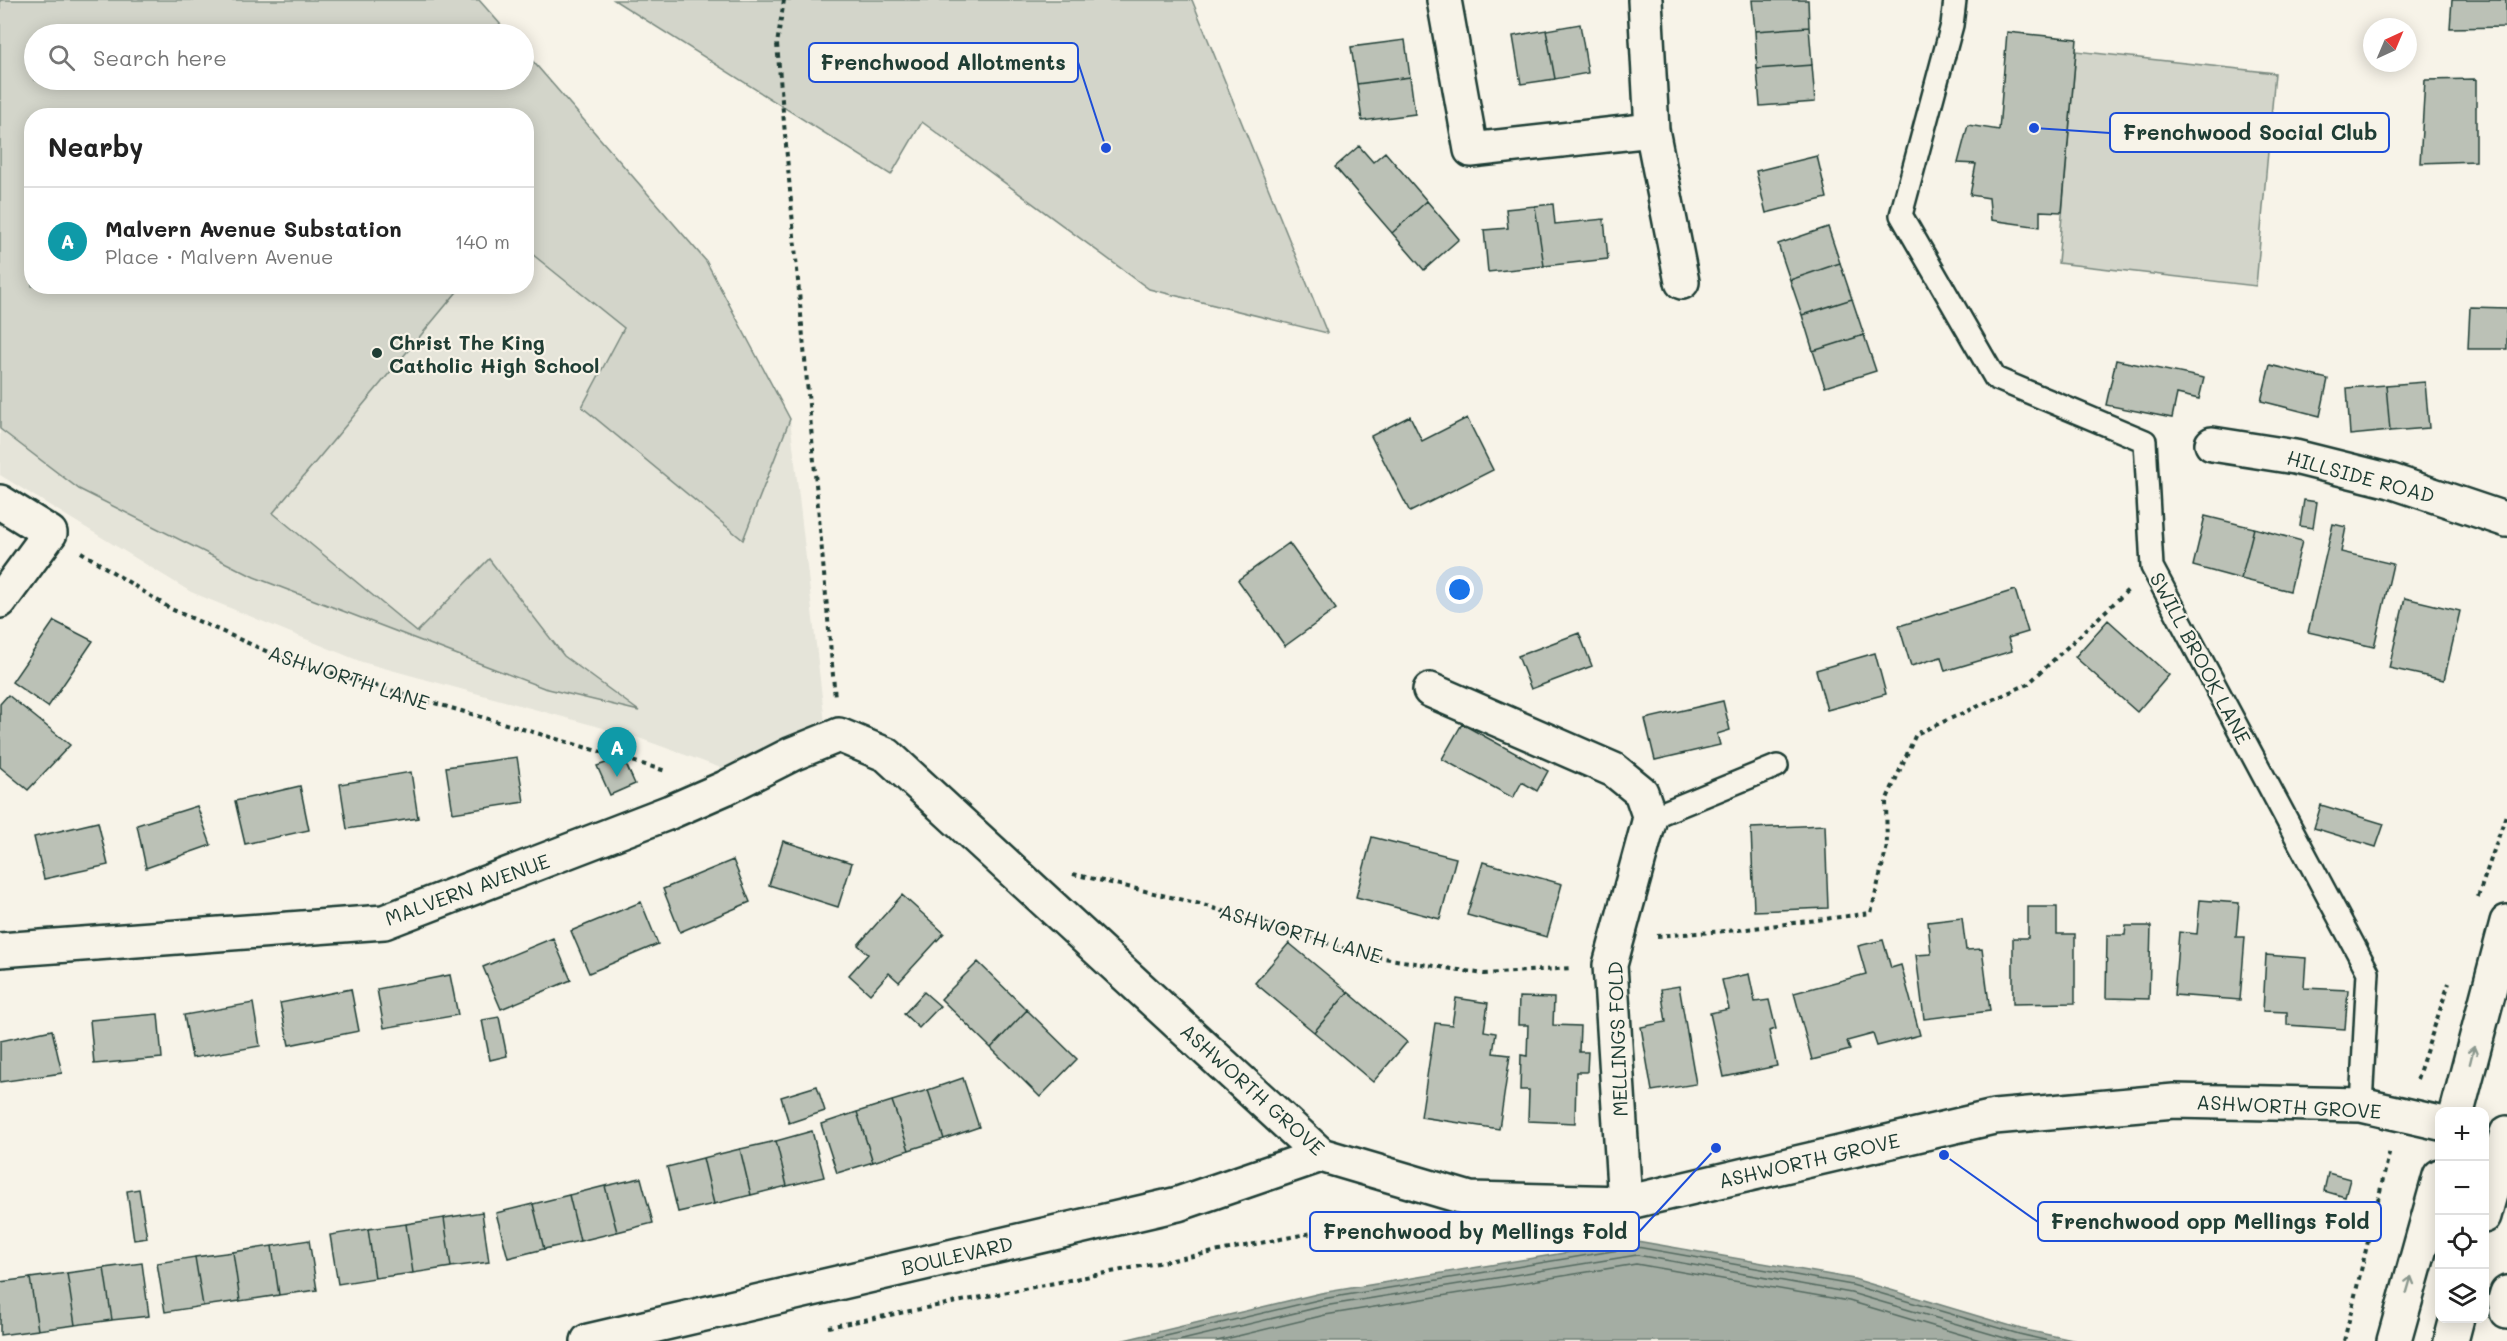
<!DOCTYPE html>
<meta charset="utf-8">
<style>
:root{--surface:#fff;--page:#f2f2f2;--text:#222;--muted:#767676;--line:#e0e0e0;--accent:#0b8043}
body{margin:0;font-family:Mali,sans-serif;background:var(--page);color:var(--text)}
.controls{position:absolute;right:18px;bottom:18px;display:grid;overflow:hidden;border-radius:12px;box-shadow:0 3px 15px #0003}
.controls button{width:54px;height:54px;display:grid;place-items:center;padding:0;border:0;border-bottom:2px solid var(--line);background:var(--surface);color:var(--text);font:30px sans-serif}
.compass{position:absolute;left:2363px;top:18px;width:54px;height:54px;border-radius:50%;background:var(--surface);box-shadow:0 3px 15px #0003;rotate:44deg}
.you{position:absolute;left:1460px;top:590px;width:21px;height:21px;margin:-15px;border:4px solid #fff;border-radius:50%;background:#1a73e8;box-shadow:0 0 0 9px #1a73e833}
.badge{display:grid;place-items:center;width:39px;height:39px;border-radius:50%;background:var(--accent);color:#fff;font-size:20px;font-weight:700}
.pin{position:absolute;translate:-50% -50px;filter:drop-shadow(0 2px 3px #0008)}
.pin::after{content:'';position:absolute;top:32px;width:21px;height:18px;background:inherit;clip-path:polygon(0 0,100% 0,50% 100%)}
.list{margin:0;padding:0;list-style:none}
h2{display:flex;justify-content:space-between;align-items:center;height:78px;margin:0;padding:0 24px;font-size:26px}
h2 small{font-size:20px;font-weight:400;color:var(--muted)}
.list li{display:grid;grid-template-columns:39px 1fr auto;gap:18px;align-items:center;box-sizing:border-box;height:108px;padding:0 24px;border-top:2px solid var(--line)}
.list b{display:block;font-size:22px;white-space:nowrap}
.list p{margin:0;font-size:20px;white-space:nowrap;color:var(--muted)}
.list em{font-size:20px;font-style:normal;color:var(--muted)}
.icon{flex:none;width:33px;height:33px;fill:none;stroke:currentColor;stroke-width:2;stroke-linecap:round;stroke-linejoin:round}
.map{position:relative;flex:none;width:2507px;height:1341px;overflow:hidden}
.search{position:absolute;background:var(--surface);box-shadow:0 3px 15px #0003;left:24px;top:24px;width:510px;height:66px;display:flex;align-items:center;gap:15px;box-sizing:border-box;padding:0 21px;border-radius:33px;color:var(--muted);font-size:22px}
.panel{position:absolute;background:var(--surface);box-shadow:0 3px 15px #0003;left:24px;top:108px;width:510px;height:186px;border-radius:24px}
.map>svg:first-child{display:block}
.built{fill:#e5e4d9;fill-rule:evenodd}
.green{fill:#d3d5ca;stroke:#79897f;stroke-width:1.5}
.water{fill:#a4ada3;stroke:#6f8077;stroke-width:1.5}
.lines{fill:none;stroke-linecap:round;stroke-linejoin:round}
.shore{stroke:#546a60;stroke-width:1.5}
.building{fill:#bbc1b6;stroke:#1f3d34;stroke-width:1.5}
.lane-casing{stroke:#1f3d34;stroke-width:26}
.street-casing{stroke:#1f3d34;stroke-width:38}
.highway-casing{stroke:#1f3d34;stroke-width:38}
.path{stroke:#1f3d34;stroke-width:4;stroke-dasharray:4.5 4.5;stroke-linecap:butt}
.lane{stroke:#f7f3e8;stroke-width:21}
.street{stroke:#f7f3e8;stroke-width:33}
.highway{stroke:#f7f3e8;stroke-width:33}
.oneway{stroke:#8b988e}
.poi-dot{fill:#1f3d34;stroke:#f7f3e8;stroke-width:2}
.labels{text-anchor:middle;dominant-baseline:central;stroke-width:4.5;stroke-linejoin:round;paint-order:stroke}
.poi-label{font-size:20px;font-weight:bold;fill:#1f3d34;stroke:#f7f3e8;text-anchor:start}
.street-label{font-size:20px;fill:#1f3d34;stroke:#f7f3e8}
.leader{fill:none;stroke:#1d4ed8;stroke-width:2}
.callout-dot{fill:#1d4ed8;stroke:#f7f3e8;stroke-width:2}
.callout{fill:#f7f3e8;stroke:#1d4ed8;stroke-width:2}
.callout-label{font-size:21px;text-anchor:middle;font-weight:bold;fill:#1f3d34}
</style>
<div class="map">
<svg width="2507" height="1341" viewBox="0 0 2507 1341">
<rect width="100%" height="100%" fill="#f7f3e8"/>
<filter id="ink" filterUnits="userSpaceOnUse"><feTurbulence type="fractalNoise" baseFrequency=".0167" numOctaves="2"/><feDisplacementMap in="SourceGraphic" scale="12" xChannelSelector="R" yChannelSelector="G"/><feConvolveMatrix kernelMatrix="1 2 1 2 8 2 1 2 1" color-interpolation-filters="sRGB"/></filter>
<g filter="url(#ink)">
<!-- built -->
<path class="built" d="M 0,0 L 479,0 L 509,34 L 34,34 L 34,80 L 524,80 L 524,51 L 706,261 L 790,419 L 825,723 L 721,768 L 636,737 L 362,662 L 191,592 L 0,475 ZM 32,116 L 526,116 L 526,286 L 32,286 Z"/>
<!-- green -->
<path class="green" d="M 0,0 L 479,0 L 509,34 L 34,34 L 34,80 L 524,80 L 524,51 L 706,261 L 790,419 L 743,540 L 582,407 L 624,328 L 527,250 L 526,116 L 32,116 L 32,286 L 461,287 L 273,513 L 417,632 L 489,559 L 564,656 L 639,711 L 544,688 L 254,577 L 79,489 L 0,429 Z
M 614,0 L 1192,0 L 1327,333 L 1149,289 L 922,122 L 891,175 Z
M 2076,51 L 2275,73 L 2256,286 L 2058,263 Z"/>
<!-- water -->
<path class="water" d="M 1637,1241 L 1854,1279 L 2021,1329 L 2077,1341 L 1120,1341 L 1321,1293 Z"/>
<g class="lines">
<!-- shore -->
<path class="shore" d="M 1145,1341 L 1322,1299 L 1637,1247 L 1852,1285 L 2019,1334 L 2049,1341
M 1178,1341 L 1324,1306 L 1637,1255 L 1851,1293 L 2015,1341
M 1217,1341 L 1325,1315 L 1636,1264 L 1849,1301 L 1983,1341"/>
</g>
<!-- building -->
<path class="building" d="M 1752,0 L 1808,0 L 1809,27 L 1755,31 Z
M 2452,0 L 2506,0 L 2506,27 L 2450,28 Z
M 1580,24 L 1588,73 L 1555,79 L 1546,30 Z
M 1809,27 L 1812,65 L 1757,69 L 1755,31 Z
M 1546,30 L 1555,79 L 1521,84 L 1513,36 Z
M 2007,32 L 2077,39 L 2062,212 L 2040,211 L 2040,227 L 1991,220 L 1989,198 L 1970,195 L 1976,164 L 1958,163 L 1968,125 L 1999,130 Z
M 1405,40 L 1410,77 L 1357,84 L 1351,47 Z
M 1812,65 L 1815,102 L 1760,106 L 1757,69 Z
M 1410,77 L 1415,114 L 1362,121 L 1357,84 Z
M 2476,79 L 2476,161 L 2420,163 L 2425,80 Z
M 1359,146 L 1373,162 L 1385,152 L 1427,201 L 1392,233 L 1335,167 Z
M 1817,156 L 1827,198 L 1766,213 L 1756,171 Z
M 1427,201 L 1459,239 L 1424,270 L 1392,233 Z
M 1553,204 L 1555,224 L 1604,219 L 1608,259 L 1544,266 L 1535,206 Z
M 1535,206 L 1544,266 L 1488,272 L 1484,230 L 1508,228 L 1506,209 Z
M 1828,227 L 1840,263 L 1790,280 L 1778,244 Z
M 1840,263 L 1852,299 L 1802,315 L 1790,280 Z
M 1852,299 L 1864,335 L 1813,351 L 1802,315 Z
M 2470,307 L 2507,308 L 2507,349 L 2468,349 Z
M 1864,335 L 1876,371 L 1825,387 L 1813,351 Z
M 2116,360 L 2204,378 L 2199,399 L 2177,394 L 2172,418 L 2106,405 Z
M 2270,365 L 2328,379 L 2320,416 L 2261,401 Z
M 2425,382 L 2429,428 L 2390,431 L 2386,385 Z
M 2386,385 L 2390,431 L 2350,435 L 2347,388 Z
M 1410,416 L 1422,441 L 1467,418 L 1493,470 L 1410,512 L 1371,436 Z
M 2304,500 L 2317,502 L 2313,528 L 2300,526 Z
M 2205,516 L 2254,528 L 2241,579 L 2193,566 Z
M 2333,524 L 2346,527 L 2341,552 L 2393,564 L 2374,647 L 2308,632 Z
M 2254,528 L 2302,541 L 2290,591 L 2241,579 Z
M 1289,543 L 1336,609 L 1285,646 L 1238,580 Z
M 2015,590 L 2028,632 L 2008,638 L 2012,651 L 1945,671 L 1941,657 L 1911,666 L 1899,626 Z
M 2405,598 L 2460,611 L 2444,680 L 2389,668 Z
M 2108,620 L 2169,675 L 2137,712 L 2075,657 Z
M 54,621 L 93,641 L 48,707 L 12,682 Z
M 1579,633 L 1592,666 L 1531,689 L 1518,656 Z
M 1875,653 L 1886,694 L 1827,710 L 1816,670 Z
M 8,695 L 70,745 L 28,790 L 0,767 L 0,704 Z
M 1723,701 L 1730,730 L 1717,734 L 1720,745 L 1655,760 L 1645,719 Z
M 1462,724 L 1548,771 L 1537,791 L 1522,782 L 1513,798 L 1442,759 Z
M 517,757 L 524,802 L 453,813 L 446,767 Z
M 609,762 L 614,770 L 626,764 L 635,784 L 610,795 L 597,766 Z
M 411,772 L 418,818 L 347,829 L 340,784 Z
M 300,786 L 309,830 L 245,844 L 235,801 Z
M 2321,805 L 2384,824 L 2376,847 L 2314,828 Z
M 197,806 L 211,845 L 146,868 L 137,825 Z
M 98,822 L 108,865 L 44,879 L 34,837 Z
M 1825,825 L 1828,908 L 1754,911 L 1751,828 Z
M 1372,837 L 1456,858 L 1440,919 L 1356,897 Z
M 783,841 L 852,863 L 838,907 L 769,885 Z
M 733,860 L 750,902 L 680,932 L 663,889 Z
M 1483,862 L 1562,884 L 1547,937 L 1467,915 Z
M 902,895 L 944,933 L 899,982 L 889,973 L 870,994 L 849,975 L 868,954 L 858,945 Z
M 2200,900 L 2239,903 L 2236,937 L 2245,937 L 2240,1000 L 2174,995 L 2179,932 L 2197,934 Z
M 641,902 L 658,944 L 589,973 L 571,931 Z
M 2028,907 L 2057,907 L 2057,934 L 2075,934 L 2075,1003 L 2013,1004 L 2013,938 L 2028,938 Z
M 1962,918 L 1966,950 L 1982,949 L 1990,1011 L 1924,1019 L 1916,955 L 1931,954 L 1928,922 Z
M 2126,926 L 2151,926 L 2149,999 L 2106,998 L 2107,935 L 2125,935 Z
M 553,938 L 571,980 L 501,1009 L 483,967 Z
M 1883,940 L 1891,968 L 1901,965 L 1920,1035 L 1877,1046 L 1873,1034 L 1847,1041 L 1850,1050 L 1812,1060 L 1794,993 L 1866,974 L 1858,946 Z
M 1289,943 L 1348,992 L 1314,1032 L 1255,983 Z
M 2266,955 L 2306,958 L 2304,988 L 2348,990 L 2345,1029 L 2287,1025 L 2287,1012 L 2263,1011 Z
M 978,962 L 1027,1010 L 991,1048 L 941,999 Z
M 1749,974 L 1755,1002 L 1769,1000 L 1776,1029 L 1769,1031 L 1777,1066 L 1724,1077 L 1710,1013 L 1729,1009 L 1722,980 Z
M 450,975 L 458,1015 L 384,1028 L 377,989 Z
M 1679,986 L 1696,1084 L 1652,1091 L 1641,1027 L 1666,1022 L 1661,989 Z
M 351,989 L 359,1031 L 289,1045 L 280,1003 Z
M 924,992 L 940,1006 L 919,1028 L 904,1014 Z
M 1348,992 L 1407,1042 L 1373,1082 L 1314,1032 Z
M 1519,997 L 1554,998 L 1553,1025 L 1580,1026 L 1579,1052 L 1588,1052 L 1587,1072 L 1576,1072 L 1575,1123 L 1528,1121 L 1529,1090 L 1520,1090 L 1521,1055 L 1527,1056 L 1528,1025 L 1518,1025 Z
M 1456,998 L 1488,1003 L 1484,1031 L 1496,1033 L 1493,1053 L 1510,1055 L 1499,1129 L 1421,1117 L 1435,1023 L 1452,1025 Z
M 253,1003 L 260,1046 L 192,1058 L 184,1015 Z
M 1027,1010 L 1077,1059 L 1040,1097 L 991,1048 Z
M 158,1014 L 162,1058 L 94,1064 L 90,1020 Z
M 499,1017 L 507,1056 L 490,1060 L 482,1020 Z
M 52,1030 L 62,1073 L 0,1082 L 0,1041 Z
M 963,1078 L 979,1127 L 944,1139 L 928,1090 Z
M 817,1086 L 825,1111 L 789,1123 L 781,1097 Z
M 928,1090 L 944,1139 L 909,1150 L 892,1101 Z
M 892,1101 L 909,1150 L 873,1162 L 857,1112 Z
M 857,1112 L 873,1162 L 837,1173 L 821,1124 Z
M 812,1131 L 824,1177 L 787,1186 L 776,1141 Z
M 776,1141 L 787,1186 L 751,1195 L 740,1149 Z
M 740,1149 L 751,1195 L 714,1204 L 703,1158 Z
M 703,1158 L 714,1204 L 678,1212 L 667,1167 Z
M 2328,1173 L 2350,1179 L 2345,1197 L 2324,1191 Z
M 641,1178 L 653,1223 L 617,1232 L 605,1186 Z
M 605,1186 L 617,1232 L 580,1241 L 569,1195 Z
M 139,1189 L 147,1238 L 134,1240 L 127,1191 Z
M 569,1195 L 580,1241 L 544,1249 L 533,1204 Z
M 533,1204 L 544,1249 L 508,1258 L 496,1213 Z
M 482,1212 L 489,1262 L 451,1267 L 444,1218 Z
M 444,1218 L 451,1267 L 413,1273 L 406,1224 Z
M 406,1224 L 413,1273 L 375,1278 L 368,1229 Z
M 368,1229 L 375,1278 L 338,1284 L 330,1235 Z
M 309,1240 L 317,1290 L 279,1295 L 272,1246 Z
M 272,1246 L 279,1295 L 240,1301 L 233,1252 Z
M 233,1252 L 240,1301 L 203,1306 L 195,1257 Z
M 195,1257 L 203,1306 L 165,1312 L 157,1263 Z
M 142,1263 L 149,1316 L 112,1320 L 104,1268 Z
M 104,1268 L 112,1320 L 75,1325 L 67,1273 Z
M 67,1273 L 75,1325 L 38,1330 L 30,1278 Z
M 30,1278 L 38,1330 L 0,1335 L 0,1282 Z"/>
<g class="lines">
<!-- lane casing -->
<g class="lane-casing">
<path id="lane" d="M 1955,0 L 1952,25 L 1901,215 L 1995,378 L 2145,441 L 2152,567 L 2368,972 L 2361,1105
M 1650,818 L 1777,766"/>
</g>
<!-- street casing -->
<g class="street-casing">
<path id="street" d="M 1444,0 L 1471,150 L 1652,130
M 1645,0 L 1652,130 L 1682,282
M 2212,444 L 2295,457 L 2391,481 L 2507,520
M 0,502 L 50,533 L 0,601
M 1430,690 L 1614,770 L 1641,792 L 1650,818 L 1610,965 L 1625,1203
M 0,950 L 384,922 L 670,812 L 725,788 L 792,754 L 839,735 L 887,755 L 1321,1155 L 1470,1199 L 1625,1203 L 1994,1117 L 2174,1101 L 2361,1105 L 2440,1123
M 2507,1293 L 2505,1300 L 2507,1312
M 588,1341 L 1178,1204 L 1321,1155"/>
</g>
<!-- highway casing -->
<g class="highway-casing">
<path id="highway" d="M 2457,1112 L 2507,922
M 2484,1216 L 2507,1133
M 2394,1341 L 2440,1176
M 2451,1341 L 2457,1318"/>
</g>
<!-- path -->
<path class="path" d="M 784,0 L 777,44 L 835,698
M 81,552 L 171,609 L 284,659 L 666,771
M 1073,874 L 1200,904 L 1365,955 L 1484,974 L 1572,968
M 2478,897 L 2507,812
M 1657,936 L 1739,930 L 1871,913 L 1887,846 L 1886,801 L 1916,734 L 2028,684 L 2128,590
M 2417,1079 L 2449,983
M 828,1327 L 1394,1217
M 2344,1341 L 2390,1150"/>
<!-- lane -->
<use href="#lane" class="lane"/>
<!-- street -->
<use href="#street" class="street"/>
<!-- highway -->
<use href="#highway" class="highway"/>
</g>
<!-- one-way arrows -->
<defs><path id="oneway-shaft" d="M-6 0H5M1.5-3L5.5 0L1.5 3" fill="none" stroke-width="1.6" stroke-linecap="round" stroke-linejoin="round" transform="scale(1.5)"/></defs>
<g class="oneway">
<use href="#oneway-shaft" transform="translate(2472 1055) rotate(-76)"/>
<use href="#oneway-shaft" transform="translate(2409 1285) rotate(-74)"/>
</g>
</g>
<!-- markers -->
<circle class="poi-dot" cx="377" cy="353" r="6"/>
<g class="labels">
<!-- poi labels -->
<g class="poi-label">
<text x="389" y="342">Christ The King<tspan x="389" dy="23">Catholic High School</tspan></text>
</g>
<!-- street labels -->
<g class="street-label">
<text transform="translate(2361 476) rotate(15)">HILLSIDE ROAD</text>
<text transform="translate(2201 658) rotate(62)">SWILL BROOK LANE</text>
<text transform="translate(349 677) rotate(18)">ASHWORTH LANE</text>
<text transform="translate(467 889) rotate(-20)">MALVERN AVENUE</text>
<text transform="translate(1301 933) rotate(16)">ASHWORTH LANE</text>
<text transform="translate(1617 1039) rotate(-92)">MELLINGS FOLD</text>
<text transform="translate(1253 1089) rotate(42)">ASHWORTH GROVE</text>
<text transform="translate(2289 1106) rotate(3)">ASHWORTH GROVE</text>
<text transform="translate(1809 1160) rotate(-13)">ASHWORTH GROVE</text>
<text transform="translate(957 1255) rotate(-13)">BOULEVARD</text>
</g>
</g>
<!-- callouts -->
<path class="leader" d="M1106 148L1078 62M2034 128L2110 133M1944 1155L2038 1222M1716 1148L1639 1232"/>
<g class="callout-dot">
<circle cx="1106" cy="148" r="6"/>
<circle cx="2034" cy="128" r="6"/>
<circle cx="1944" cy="1155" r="6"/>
<circle cx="1716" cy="1148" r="6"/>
</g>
<g class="callout">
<rect x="809" y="43" width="269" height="39" rx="6"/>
<rect x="2110" y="113" width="279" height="39" rx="6"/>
<rect x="2038" y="1202" width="343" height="39" rx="6"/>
<rect x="1310" y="1212" width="329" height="39" rx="6"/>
</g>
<g class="callout-label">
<text x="943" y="70">Frenchwood Allotments</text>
<text x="2250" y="140">Frenchwood Social Club</text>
<text x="2210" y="1229">Frenchwood opp Mellings Fold</text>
<text x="1475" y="1239">Frenchwood by Mellings Fold</text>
</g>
</svg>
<div class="controls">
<button>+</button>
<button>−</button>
<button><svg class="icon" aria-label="locate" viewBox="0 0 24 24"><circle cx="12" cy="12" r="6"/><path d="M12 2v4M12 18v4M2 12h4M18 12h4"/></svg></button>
<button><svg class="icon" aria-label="layers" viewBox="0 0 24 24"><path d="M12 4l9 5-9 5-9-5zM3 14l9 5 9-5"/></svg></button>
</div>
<svg class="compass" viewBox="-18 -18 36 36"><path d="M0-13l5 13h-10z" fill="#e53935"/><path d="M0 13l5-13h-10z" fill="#767676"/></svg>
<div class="you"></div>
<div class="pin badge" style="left:617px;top:777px;background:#0f9aa8">A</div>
<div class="search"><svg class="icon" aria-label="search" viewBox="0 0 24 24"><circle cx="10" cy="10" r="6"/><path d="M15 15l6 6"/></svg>Search here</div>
<section class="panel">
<h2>Nearby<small></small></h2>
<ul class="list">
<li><span class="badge" style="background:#0f9aa8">A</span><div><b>Malvern Avenue Substation</b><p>Place · Malvern Avenue</p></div><em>140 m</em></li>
</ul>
</section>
</div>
